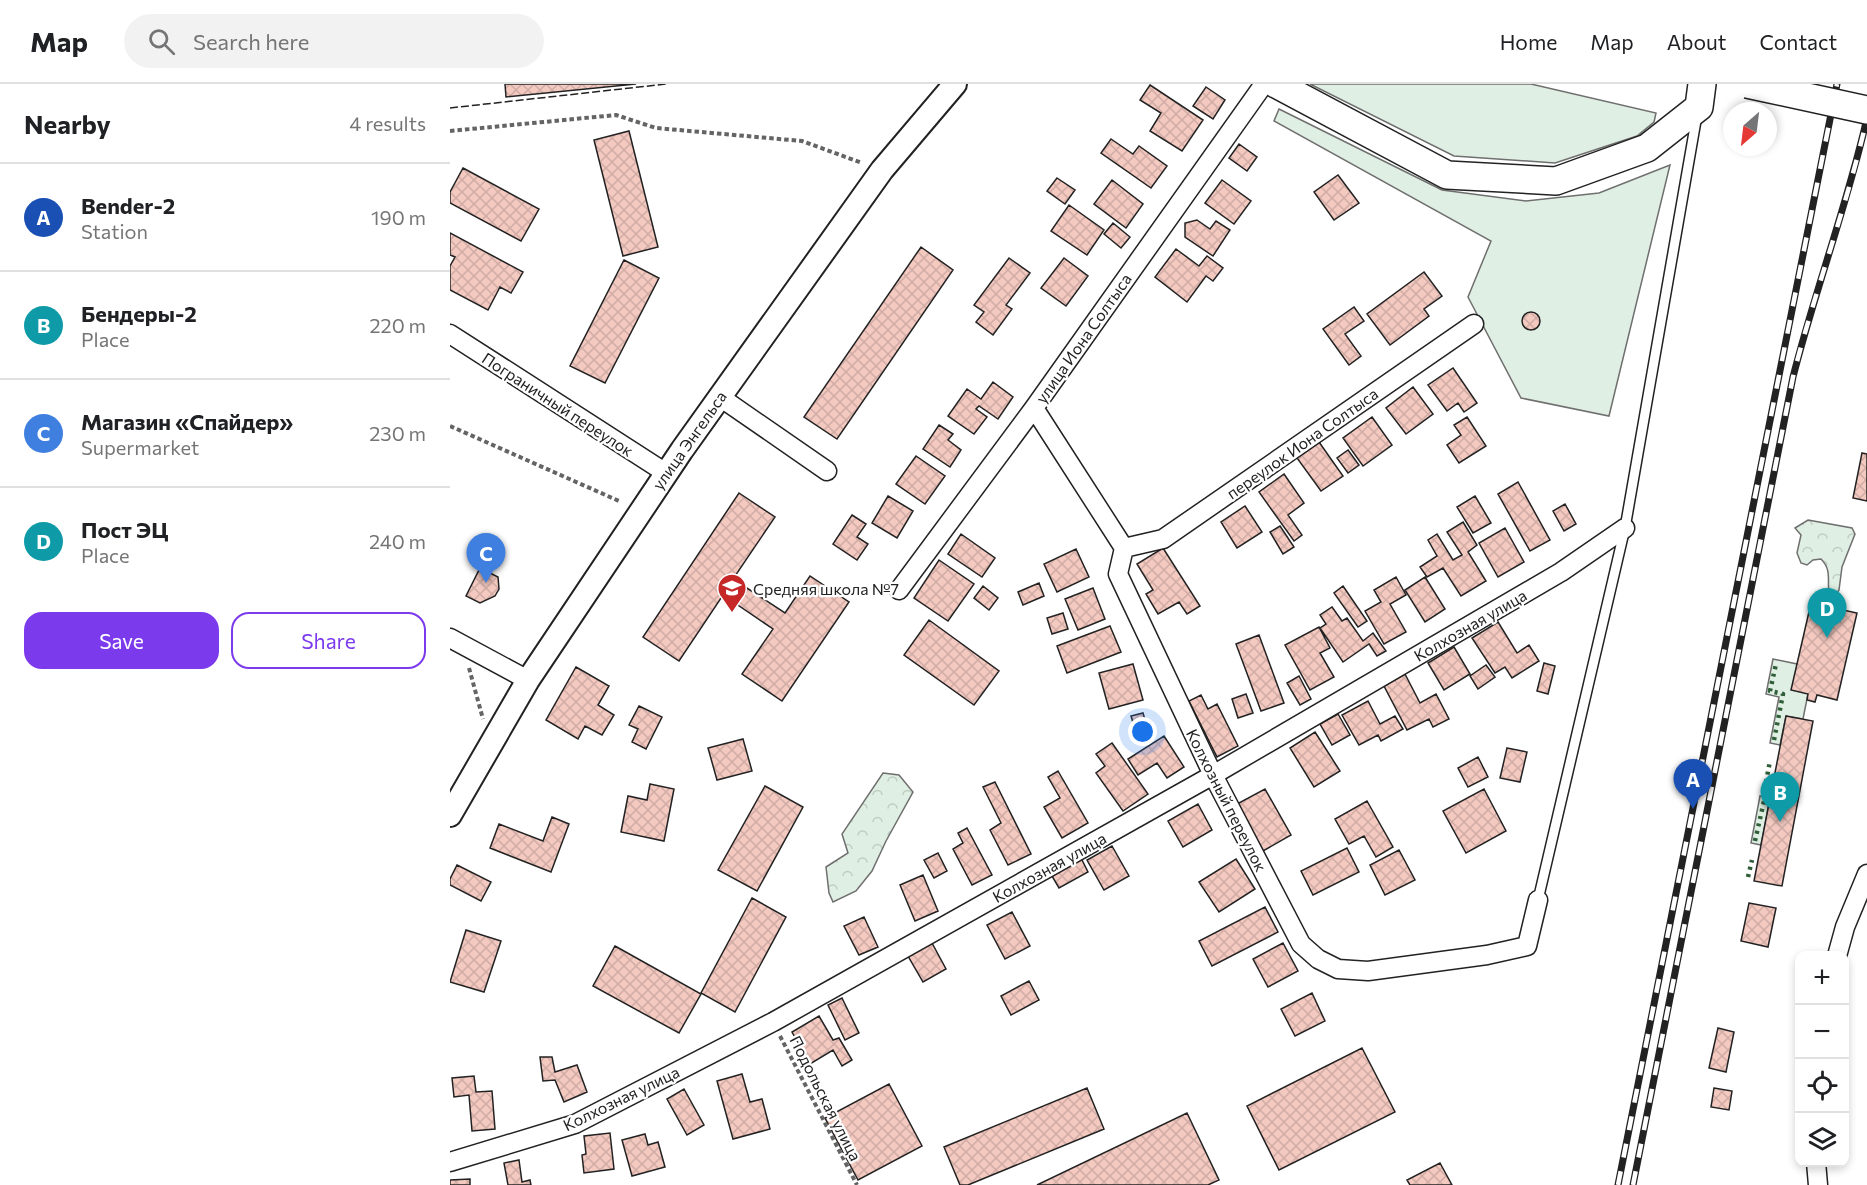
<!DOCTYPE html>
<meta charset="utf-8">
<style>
:root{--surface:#fff;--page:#f2f2f2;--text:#202124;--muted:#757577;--line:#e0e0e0;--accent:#7c3aed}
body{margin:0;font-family:Commissioner,sans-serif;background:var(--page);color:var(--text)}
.controls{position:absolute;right:18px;bottom:18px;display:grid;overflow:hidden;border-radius:12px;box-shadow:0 3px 9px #0003}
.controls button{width:54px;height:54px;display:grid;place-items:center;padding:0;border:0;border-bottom:2px solid var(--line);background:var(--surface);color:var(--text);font:30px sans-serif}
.compass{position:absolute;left:1273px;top:18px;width:54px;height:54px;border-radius:50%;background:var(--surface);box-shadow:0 3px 9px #0003;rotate:208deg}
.you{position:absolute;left:693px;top:648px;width:21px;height:21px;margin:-15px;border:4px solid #fff;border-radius:50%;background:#1a73e8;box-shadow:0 0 0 9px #1a73e833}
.badge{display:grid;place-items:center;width:39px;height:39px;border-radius:50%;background:var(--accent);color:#fff;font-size:20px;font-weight:700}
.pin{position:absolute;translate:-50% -50px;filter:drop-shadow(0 2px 3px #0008)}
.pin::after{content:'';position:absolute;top:32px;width:21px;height:18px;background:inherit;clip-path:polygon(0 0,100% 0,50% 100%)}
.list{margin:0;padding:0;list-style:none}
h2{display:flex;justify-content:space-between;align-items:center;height:78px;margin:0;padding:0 24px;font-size:26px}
h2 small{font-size:20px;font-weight:400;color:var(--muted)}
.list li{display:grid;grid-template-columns:39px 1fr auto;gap:18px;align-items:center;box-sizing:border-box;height:108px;padding:0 24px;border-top:2px solid var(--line)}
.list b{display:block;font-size:22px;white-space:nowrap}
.list p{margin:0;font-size:20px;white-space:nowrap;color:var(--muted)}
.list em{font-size:20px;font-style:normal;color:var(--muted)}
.actions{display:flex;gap:12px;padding:18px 24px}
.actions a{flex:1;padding:14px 0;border:2px solid var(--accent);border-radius:18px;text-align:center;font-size:21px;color:var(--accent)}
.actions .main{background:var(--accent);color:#fff}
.icon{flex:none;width:33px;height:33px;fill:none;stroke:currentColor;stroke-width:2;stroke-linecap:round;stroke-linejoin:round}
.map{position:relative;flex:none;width:1417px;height:1101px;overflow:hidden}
header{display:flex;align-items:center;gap:36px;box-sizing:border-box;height:84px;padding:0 30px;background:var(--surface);border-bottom:2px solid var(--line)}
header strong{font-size:28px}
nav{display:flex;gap:33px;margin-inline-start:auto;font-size:21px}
.search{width:420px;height:54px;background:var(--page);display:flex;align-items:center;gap:15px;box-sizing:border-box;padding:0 21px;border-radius:33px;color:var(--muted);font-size:22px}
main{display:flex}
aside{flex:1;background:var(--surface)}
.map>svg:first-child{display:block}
.grass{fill:#e0efe3;stroke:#6f6f6f;stroke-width:1.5}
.forest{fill:url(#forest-crowns);stroke:#6f6f6f;stroke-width:1.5}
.building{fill:url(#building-cross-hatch);stroke:#222;stroke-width:1.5}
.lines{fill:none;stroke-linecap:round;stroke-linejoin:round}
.service-casing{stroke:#222;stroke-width:12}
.minor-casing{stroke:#222;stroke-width:21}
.tertiary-casing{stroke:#222;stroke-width:26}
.primary-casing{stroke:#222;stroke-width:30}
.path{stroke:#646464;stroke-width:4;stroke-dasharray:4.5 3;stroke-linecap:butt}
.service{stroke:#fff;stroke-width:9}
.minor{stroke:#fff;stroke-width:18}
.tertiary{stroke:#fff;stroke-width:22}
.primary{stroke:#fff;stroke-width:27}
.rail-casing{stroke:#222;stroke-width:7}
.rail{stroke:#fff;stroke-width:4.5;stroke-dasharray:14;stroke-linecap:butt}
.primary-bridge-casing{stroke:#222;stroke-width:30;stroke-linecap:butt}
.primary-bridge{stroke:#fff;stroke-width:27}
.hedge{stroke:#2f5e38;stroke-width:4.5;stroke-dasharray:3 4.5;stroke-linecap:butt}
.fence{stroke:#222;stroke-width:1.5;stroke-dasharray:8 3;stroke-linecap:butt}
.labels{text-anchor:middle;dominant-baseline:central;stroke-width:4.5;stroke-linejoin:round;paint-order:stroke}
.street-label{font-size:16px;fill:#222;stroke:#fff}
.poi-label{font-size:16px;fill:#222;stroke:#fff;text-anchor:start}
</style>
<header>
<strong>Map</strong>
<div class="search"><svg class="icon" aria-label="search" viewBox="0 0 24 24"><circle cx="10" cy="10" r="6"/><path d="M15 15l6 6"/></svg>Search here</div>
<nav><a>Home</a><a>Map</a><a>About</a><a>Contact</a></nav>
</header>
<main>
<aside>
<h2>Nearby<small>4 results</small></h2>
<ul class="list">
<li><span class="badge" style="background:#1a4fb4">A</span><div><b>Bender-2</b><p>Station</p></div><em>190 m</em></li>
<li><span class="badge" style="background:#0f9aa8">B</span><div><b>Бендеры-2</b><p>Place</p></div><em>220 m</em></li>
<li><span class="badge" style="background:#3f7fe0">C</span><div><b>Магазин «Спайдер»</b><p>Supermarket</p></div><em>230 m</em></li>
<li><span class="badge" style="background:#0f9aa8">D</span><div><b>Пост ЭЦ</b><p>Place</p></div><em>240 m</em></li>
</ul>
<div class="actions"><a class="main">Save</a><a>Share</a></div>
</aside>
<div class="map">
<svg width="1417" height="1101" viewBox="0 0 1417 1101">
<defs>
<pattern id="forest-crowns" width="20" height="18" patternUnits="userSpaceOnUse" patternTransform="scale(1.5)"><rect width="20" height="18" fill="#e0efe3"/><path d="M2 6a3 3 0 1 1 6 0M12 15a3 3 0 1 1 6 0" fill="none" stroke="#c0cdc2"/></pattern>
<pattern id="building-cross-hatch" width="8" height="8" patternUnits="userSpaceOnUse" patternTransform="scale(1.5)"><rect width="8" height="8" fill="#f3c9c0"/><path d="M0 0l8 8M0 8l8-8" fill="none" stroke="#d0aca5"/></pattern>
</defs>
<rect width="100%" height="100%" fill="#fff"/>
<!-- grass -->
<path class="grass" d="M 860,0 L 1081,0 L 1206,29 L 1204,38 L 1187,52 L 1105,79 L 1004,72 Z
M 829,25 L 992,106 L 1076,117 L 1149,109 L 1220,81 L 1159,332 L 1071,314 L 1018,213 L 1041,157 L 824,37 Z
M 1323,575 L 1347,580 L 1358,610 L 1353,635 L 1336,632 L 1330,661 L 1320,659 L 1329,613 L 1316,610 Z
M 1310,712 L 1320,714 L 1311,761 L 1301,759 Z"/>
<!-- forest -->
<path class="forest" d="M 1358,436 L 1402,444 L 1405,450 L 1392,483 L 1389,506 L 1385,512 L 1379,510 C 1377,496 1382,486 1371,475 L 1363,476 L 1357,481 L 1351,479 L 1347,469 L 1351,451 L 1345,444 Z
M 433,689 L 449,691 L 463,708 L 436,757 L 422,787 L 406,807 L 383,818 L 379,809 L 376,783 L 398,769 L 392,750 Z"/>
<!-- building -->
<path class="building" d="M 55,0 L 186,0 L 56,13 Z
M 700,1 L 753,36 L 732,67 L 700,47 L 711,29 L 690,16 Z
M 756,3 L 775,16 L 763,35 L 743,22 Z
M 179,47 L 208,163 L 173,172 L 144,56 Z
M 661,55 L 683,70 L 689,62 L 717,82 L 701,104 L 651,69 Z
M 789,60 L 807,73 L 797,87 L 779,74 Z
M 13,84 L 89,125 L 71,157 L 0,119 L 0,108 Z
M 888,91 L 909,119 L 884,136 L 864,108 Z
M 607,94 L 625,106 L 615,120 L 597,107 Z
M 662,96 L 693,120 L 676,144 L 644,120 Z
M 772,96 L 801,117 L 784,140 L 755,119 Z
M 619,121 L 654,146 L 637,171 L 601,147 Z
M 747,136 L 760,145 L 766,137 L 780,146 L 763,172 L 735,153 L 735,139 Z
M 663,139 L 680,153 L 671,164 L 654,150 Z
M 0,149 L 73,188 L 61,209 L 50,203 L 38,226 L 0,206 L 0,182 L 5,173 L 0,171 Z
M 471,163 L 503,186 L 387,355 L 354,333 Z
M 726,165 L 749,182 L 757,172 L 773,184 L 763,197 L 756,192 L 737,218 L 705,193 Z
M 559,174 L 580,189 L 556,221 L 562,225 L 543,251 L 526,238 L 534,228 L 524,221 Z
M 614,174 L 638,192 L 616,222 L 591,204 Z
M 174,176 L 209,194 L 155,299 L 120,282 Z
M 974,188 L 992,212 L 974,225 L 979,232 L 940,261 L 917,230 Z
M 904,223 L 914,237 L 895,250 L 911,272 L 899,281 L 873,245 Z
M1072 237a9 9 0 1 1 18 0a9 9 0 1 1-18 0Z
M 1003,284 L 1027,319 L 1014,328 L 1008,319 L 997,327 L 978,301 Z
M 543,298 L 563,313 L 548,335 L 529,322 L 526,325 L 537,333 L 524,350 L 498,332 L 517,305 L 531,315 Z
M 963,303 L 983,330 L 956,350 L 936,324 Z
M 922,333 L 942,361 L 913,382 L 893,354 Z
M 1017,333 L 1036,362 L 1009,379 L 997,361 L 1011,351 L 1004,341 Z
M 489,341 L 503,350 L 498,356 L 511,366 L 500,383 L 473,365 Z
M 869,358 L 893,392 L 871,407 L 847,374 Z
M 898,366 L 909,381 L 898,389 L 887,374 Z
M 1412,369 L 1417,370 L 1417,417 L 1403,414 Z
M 466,372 L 495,392 L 475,420 L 446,400 Z
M 834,390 L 854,419 L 838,431 L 852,451 L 844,457 L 809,408 Z
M 1068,398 L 1100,456 L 1080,467 L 1048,410 Z
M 289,409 L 325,433 L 283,495 L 335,529 L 360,492 L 399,518 L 332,617 L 292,590 L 323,545 L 273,511 L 229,577 L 193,553 Z
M 438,412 L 463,427 L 447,454 L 422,439 Z
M 1025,412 L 1041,439 L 1023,449 L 1007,423 Z
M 1115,420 L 1126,440 L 1114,447 L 1103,427 Z
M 795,422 L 812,448 L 787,464 L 771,438 Z
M 402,431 L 416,440 L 407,453 L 418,460 L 407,476 L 383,460 Z
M 1013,438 L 1027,461 L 1018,468 L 1036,497 L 1011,512 L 993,484 L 977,493 L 970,483 L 987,472 L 978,456 L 987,450 L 1003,476 L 1012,471 L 997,448 Z
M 830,442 L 844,463 L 833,470 L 820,448 Z
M 1055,444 L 1074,478 L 1048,493 L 1029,459 Z
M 511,450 L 545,474 L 532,493 L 498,470 Z
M 713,464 L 750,522 L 737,530 L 729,518 L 708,530 L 696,510 L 703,506 L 687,480 Z
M 626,465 L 639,493 L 607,508 L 594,480 Z
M 489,476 L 524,500 L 498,537 L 464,514 Z
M 30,484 L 48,493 L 49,505 L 45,512 L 30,519 L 16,512 Z
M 946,493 L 956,511 L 940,520 L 956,548 L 934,560 L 915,527 L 931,518 L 924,506 Z
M 975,493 L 995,525 L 975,538 L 955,506 Z
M 589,499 L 594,512 L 573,521 L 568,508 Z
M 533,502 L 548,514 L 539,526 L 524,514 Z
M 893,502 L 917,537 L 908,543 L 884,509 Z
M 643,504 L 655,535 L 628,546 L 615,515 Z
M 1361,519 L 1407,529 L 1387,616 L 1367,611 L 1365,618 L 1357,616 L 1358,610 L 1341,606 Z
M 882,523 L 892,537 L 897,534 L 913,557 L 923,549 L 936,567 L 927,572 L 919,560 L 893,578 L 870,544 L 876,540 L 870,531 Z
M 613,529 L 618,545 L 602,550 L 597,534 Z
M 479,536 L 549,587 L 524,621 L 454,571 Z
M 1048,538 L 1067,569 L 1079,561 L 1089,577 L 1062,594 L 1055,583 L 1045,589 L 1022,554 Z
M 660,542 L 671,568 L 617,589 L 607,562 Z
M 869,543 L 880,564 L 870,569 L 884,593 L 860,606 L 835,561 Z
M 809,551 L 834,619 L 811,627 L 786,560 Z
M 1004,563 L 1020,590 L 994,606 L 978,579 Z
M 1094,579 L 1105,582 L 1098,610 L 1087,607 Z
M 683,580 L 693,616 L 659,625 L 649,589 Z
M 1036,581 L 1045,593 L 1028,605 L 1020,592 Z
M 126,583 L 159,602 L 148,621 L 164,631 L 152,651 L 135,642 L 128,655 L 96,636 Z
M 955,590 L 970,619 L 986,610 L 999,635 L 983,643 L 979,635 L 957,646 L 934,602 Z
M 849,592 L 861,615 L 850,621 L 837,599 Z
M 796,610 L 803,629 L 788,634 L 782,615 Z
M 751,611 L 758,625 L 767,620 L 788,662 L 767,673 L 739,617 Z
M 918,617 L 930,640 L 945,632 L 953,645 L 931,657 L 928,651 L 909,661 L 892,631 Z
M 189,622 L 212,633 L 196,665 L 182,658 L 188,645 L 179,641 Z
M 693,629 L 699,649 L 687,652 L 681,632 Z
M 888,630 L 900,651 L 882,661 L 870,640 Z
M 1336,632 L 1363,637 L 1332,802 L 1304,797 Z
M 865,648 L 890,687 L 864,703 L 840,664 Z
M 714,652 L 734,683 L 717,694 L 707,679 L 688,691 L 678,675 Z
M 293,655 L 302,687 L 267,696 L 258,664 Z
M 662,659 L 698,710 L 673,727 L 646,689 L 655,682 L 646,670 Z
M 1057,664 L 1077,668 L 1070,698 L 1050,694 Z
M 1028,673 L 1038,693 L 1018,703 L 1008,684 Z
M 608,687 L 638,739 L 612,754 L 594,723 L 610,714 L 598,693 Z
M 545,698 L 581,770 L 558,781 L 540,746 L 551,739 L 533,703 Z
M 200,700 L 224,705 L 214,757 L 171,748 L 178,712 L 197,716 Z
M 315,702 L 353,723 L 307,807 L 268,786 Z
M 815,705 L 841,751 L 813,767 L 787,720 Z
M 1034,705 L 1056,747 L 1016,769 L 993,727 Z
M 917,717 L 943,763 L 926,773 L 914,752 L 899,760 L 885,735 Z
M 748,720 L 762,746 L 733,763 L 718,737 Z
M 102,733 L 119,740 L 101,788 L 40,764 L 49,740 L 93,757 Z
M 517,744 L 542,791 L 522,801 L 503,765 L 513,759 L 508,749 Z
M 662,762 L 679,792 L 654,806 L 637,776 Z
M 897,764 L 909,788 L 863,811 L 851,787 Z
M 949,766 L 965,796 L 935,811 L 920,781 Z
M 488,769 L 497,787 L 484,794 L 474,776 Z
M 629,770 L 638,788 L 609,804 L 599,787 Z
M 786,775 L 805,805 L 769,828 L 749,798 Z
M 7,781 L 41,798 L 31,817 L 0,801 L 0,795 Z
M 473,791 L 488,827 L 465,837 L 450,801 Z
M 302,814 L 336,833 L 285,928 L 251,909 Z
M 1299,819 L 1326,824 L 1318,863 L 1291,857 Z
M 815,823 L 828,848 L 762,882 L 749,857 Z
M 562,828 L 580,862 L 555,875 L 537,841 Z
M 414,833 L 428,863 L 409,871 L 394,842 Z
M 16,846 L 51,857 L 34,908 L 0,898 Z
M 482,859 L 496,885 L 473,898 L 458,872 Z
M 833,859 L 848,887 L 818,903 L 803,875 Z
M 165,862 L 251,910 L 229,949 L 143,902 Z
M 579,897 L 589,916 L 561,931 L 551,912 Z
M 862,909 L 875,937 L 845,952 L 831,925 Z
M 392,914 L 409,949 L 395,956 L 378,921 Z
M 369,932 L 383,956 L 389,954 L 402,976 L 392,982 L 383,966 L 360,980 L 342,948 Z
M 1268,944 L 1284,948 L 1276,988 L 1259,984 Z
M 912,964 L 945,1028 L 829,1086 L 797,1022 Z
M 90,973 L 102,973 L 105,988 L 127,981 L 137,1008 L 114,1018 L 105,996 L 93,997 Z
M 292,990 L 300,1018 L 312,1015 L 320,1045 L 283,1055 L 267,997 Z
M 24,992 L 26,1008 L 42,1007 L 45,1045 L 22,1047 L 19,1011 L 4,1013 L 2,994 Z
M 439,1000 L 472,1062 L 408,1096 L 375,1034 Z
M 637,1004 L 654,1045 L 518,1101 L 510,1101 L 494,1063 Z
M 1264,1004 L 1282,1007 L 1279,1026 L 1261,1023 Z
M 234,1005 L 254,1041 L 237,1051 L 217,1015 Z
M 737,1029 L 769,1096 L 758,1101 L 587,1101 Z
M 160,1049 L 164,1085 L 134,1089 L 132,1071 L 136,1070 L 134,1052 Z
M 195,1050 L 198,1061 L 208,1058 L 215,1083 L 182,1092 L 172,1056 Z
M 69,1076 L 72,1098 L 80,1096 L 81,1101 L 58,1101 L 54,1079 Z
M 990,1079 L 1002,1101 L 960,1101 L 957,1096 Z
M 20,1095 L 20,1101 L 0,1101 L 0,1096 Z"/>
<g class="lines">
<!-- service casing -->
<g class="service-casing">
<path id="service" d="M 1088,816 L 1175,444 L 1247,31"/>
</g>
<!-- minor casing -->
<g class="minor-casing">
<path id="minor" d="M 0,250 L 216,389
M 270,313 L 377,387
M 584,324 L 674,464 L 668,490 L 763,691 L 851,860 L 868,875 L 888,885 L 918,887 L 1037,871 L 1077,862 L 1088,816
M 674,464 L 713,455 L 1024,240
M 449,506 L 584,324 L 814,0
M 0,554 L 78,596
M 1387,872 L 1395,843 L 1417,790
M 0,1078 L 125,1040 L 323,938 L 763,691 L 1111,488 L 1175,444
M 1366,1078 L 1368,1101"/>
</g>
<!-- tertiary casing -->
<g class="tertiary-casing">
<path id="tertiary" d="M 0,731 L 78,596 L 232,366 L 432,86 L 505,0"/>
</g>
<!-- primary casing -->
<g class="primary-casing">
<path id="primary" d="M 826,0 L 997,91 L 1106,97 L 1197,64 L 1249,23 L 1252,0"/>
</g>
<!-- path -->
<path class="path" d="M 0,47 L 166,31 L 206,44 L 352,57 L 412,79
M 0,342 L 169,417
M 19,584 L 33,635
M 330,952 L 407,1101"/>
<!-- service -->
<use href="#service" class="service"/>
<!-- minor -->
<use href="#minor" class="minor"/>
<!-- tertiary -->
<use href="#tertiary" class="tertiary"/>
<!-- primary -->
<use href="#primary" class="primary"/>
<!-- rail casing -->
<g class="rail-casing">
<path id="rail" d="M 1168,1101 L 1387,0
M 1183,1101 L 1343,293 C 1365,206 1397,122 1417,34"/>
</g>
<!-- rail -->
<use href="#rail" class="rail"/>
<!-- primary-bridge casing -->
<g class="primary-bridge-casing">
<path id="primary-bridge" d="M 1297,0 L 1417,26"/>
</g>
<!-- primary-bridge -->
<use href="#primary-bridge" class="primary-bridge"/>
<!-- hedge -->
<path class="hedge" d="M 1324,656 L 1333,610 L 1320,607 L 1326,580
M 1316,698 L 1320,677
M 1305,757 L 1314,717
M 1298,793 L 1302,776"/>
<!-- fence -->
<path class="fence" d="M 0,24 L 216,0"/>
</g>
<!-- icons -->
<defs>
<g id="school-pin" transform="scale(1.5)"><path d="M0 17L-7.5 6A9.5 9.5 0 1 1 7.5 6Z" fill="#c62828" stroke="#fff"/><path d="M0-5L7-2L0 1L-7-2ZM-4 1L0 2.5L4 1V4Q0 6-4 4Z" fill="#fff"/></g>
</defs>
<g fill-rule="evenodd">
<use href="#school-pin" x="282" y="504"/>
</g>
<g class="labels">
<!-- street labels -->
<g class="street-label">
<text transform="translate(633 254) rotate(-55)">улица Иона Солтыса</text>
<text transform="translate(108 320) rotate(33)">Пограничный переулок</text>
<text transform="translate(239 356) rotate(-55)">улица Энгельса</text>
<text transform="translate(852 359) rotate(-35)">переулок Иона Солтыса</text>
<text transform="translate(1020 541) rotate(-30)">Колхозная улица</text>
<text transform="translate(777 716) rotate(63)">Колхозный переулок</text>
<text transform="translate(599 783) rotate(-29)">Колхозная улица</text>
<text transform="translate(171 1014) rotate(-26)">Колхозная улица</text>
<text transform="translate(376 1014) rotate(63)">Подольская улица</text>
</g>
<!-- poi labels -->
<g class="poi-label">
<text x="303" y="504">Средняя школа №7</text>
</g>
</g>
</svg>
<div class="controls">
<button>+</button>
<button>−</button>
<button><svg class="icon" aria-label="locate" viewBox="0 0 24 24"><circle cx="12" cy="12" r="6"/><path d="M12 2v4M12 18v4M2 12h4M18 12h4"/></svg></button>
<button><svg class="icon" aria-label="layers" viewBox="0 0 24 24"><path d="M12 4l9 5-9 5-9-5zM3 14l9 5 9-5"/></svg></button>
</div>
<svg class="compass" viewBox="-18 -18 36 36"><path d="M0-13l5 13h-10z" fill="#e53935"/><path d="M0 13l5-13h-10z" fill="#757577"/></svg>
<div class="you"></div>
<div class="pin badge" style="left:1243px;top:725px;background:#1a4fb4">A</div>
<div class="pin badge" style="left:1330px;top:738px;background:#0f9aa8">B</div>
<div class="pin badge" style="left:36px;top:499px;background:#3f7fe0">C</div>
<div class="pin badge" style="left:1377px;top:554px;background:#0f9aa8">D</div>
</div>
</main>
